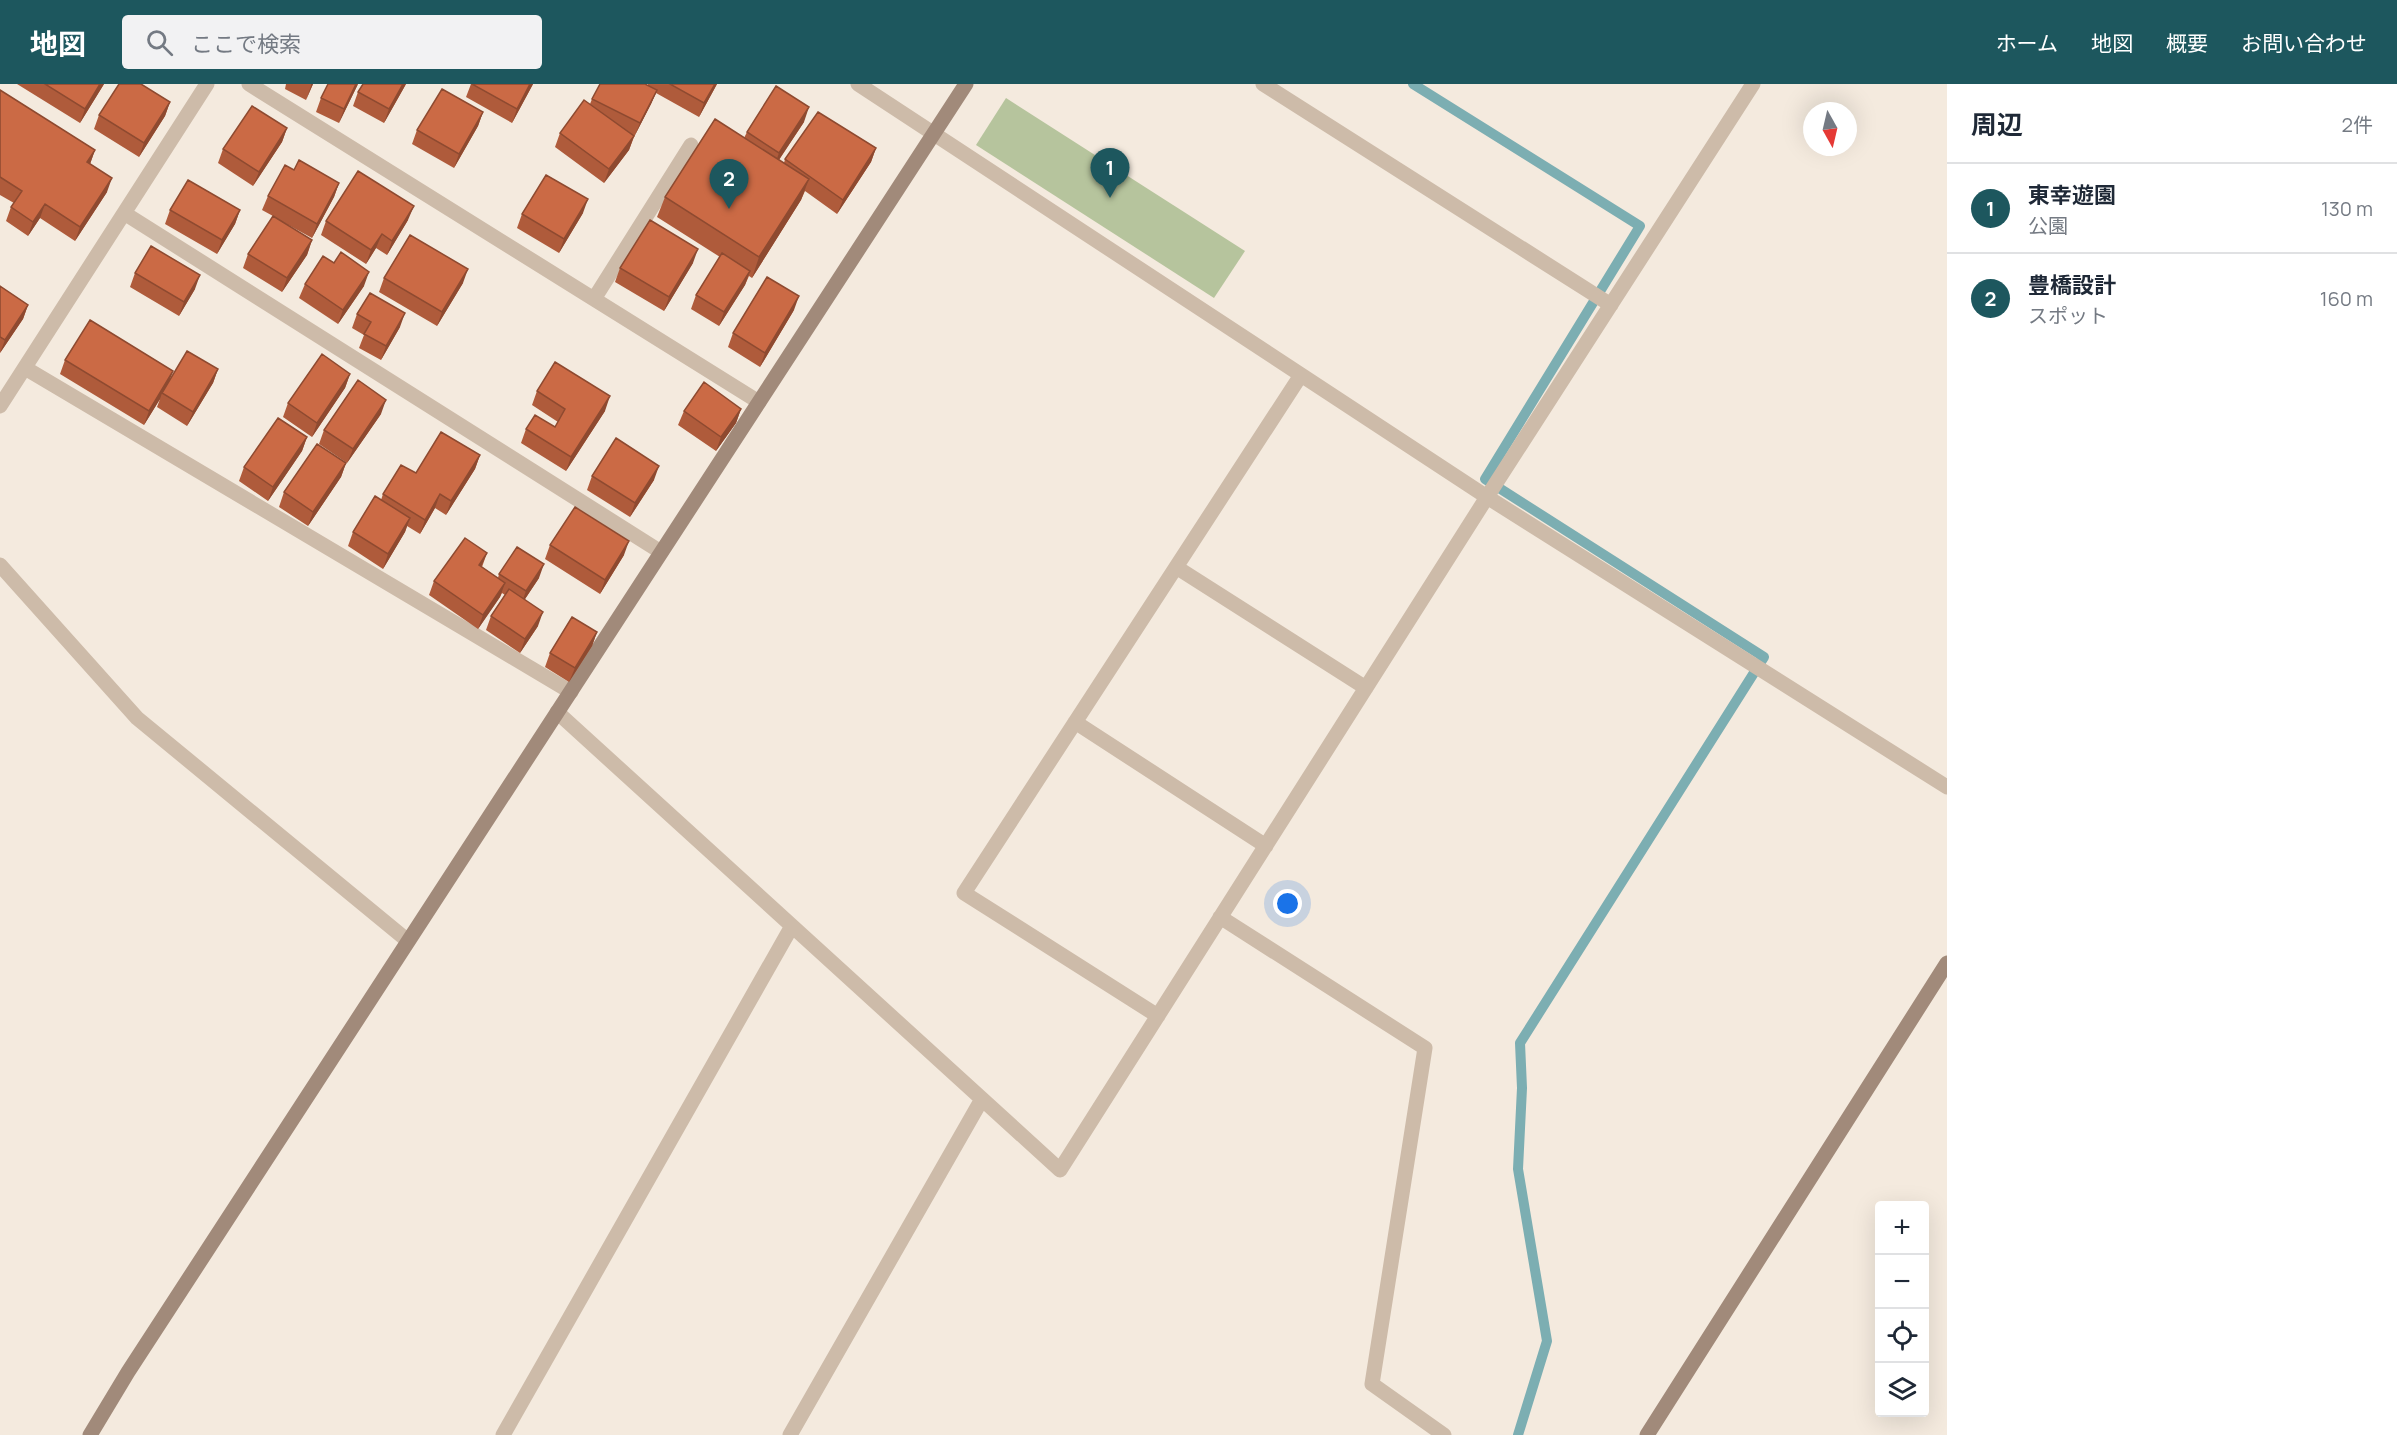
<!DOCTYPE html>
<html lang="ja">
<meta charset="utf-8">
<style>
:root{--surface:#fff;--page:#f2f2f3;--text:#1f2937;--muted:#747a83;--line:#e0e1e3;--accent:#1d575e}
body{margin:0;font-family:Manrope,"Noto Sans JP",sans-serif;background:var(--page);color:var(--text)}
.controls{position:absolute;right:18px;bottom:18px;display:grid;overflow:hidden;border-radius:6px;box-shadow:0 6px 24px #0002}
.controls button{width:54px;height:54px;display:grid;place-items:center;padding:0;border:0;border-bottom:2px solid var(--line);background:var(--surface);color:var(--text);font:30px sans-serif}
.compass{position:absolute;left:1803px;top:18px;width:54px;height:54px;border-radius:50%;background:var(--surface);box-shadow:0 6px 24px #0002;rotate:172deg}
.you{position:absolute;left:1288px;top:820px;width:21px;height:21px;margin:-15px;border:4px solid #fff;border-radius:50%;background:#1a73e8;box-shadow:0 0 0 9px #1a73e833}
.badge{display:grid;place-items:center;width:39px;height:39px;border-radius:50%;background:var(--accent);color:#fff;font-size:20px;font-weight:700}
.pin{position:absolute;translate:-50% -50px;filter:drop-shadow(0 2px 3px #0008)}
.pin::after{content:'';position:absolute;top:32px;width:21px;height:18px;background:inherit;clip-path:polygon(0 0,100% 0,50% 100%)}
.list{margin:0;padding:0;list-style:none}
h2{display:flex;justify-content:space-between;align-items:center;height:78px;margin:0;padding:0 24px;font-size:26px}
h2 small{font-size:20px;font-weight:400;color:var(--muted)}
.list li{display:grid;grid-template-columns:39px 1fr auto;gap:18px;align-items:center;box-sizing:border-box;height:90px;padding:0 24px;border-top:2px solid var(--line)}
.list b{display:block;font-size:22px;white-space:nowrap}
.list p{margin:0;font-size:20px;white-space:nowrap;color:var(--muted)}
.list em{font-size:20px;font-style:normal;color:var(--muted)}
.icon{flex:none;width:33px;height:33px;fill:none;stroke:currentColor;stroke-width:2;stroke-linecap:round;stroke-linejoin:round}
.map{position:relative;flex:none;width:1947px;height:1351px;overflow:hidden}
header{display:flex;align-items:center;gap:36px;box-sizing:border-box;height:84px;padding:0 30px;background:var(--accent);color:#fff}
header strong{font-size:28px}
nav{display:flex;gap:33px;margin-inline-start:auto;font-size:21px}
.search{width:420px;height:54px;background:var(--page);display:flex;align-items:center;gap:15px;box-sizing:border-box;padding:0 21px;border-radius:6px;color:var(--muted);font-size:22px}
main{display:flex}
aside{flex:1;background:var(--surface)}
.map>svg:first-child{display:block}
.green{fill:#b6c49d}
.lines{fill:none;stroke-linecap:round;stroke-linejoin:round}
.stream{stroke:#7caeb2;stroke-width:10}
.street{stroke:#cdbba9;stroke-width:15}
.secondary{stroke:#a18a7a;stroke-width:15}
.wall{fill:#af5b3b}
.shaded-wall{fill:#8e4a30}
.building{fill:#cb6a45;stroke:#8e4a30;stroke-width:1.5}
</style>
<header>
<strong>地図</strong>
<div class="search"><svg class="icon" aria-label="search" viewBox="0 0 24 24"><circle cx="10" cy="10" r="6"/><path d="M15 15l6 6"/></svg>ここで検索</div>
<nav><a>ホーム</a><a>地図</a><a>概要</a><a>お問い合わせ</a></nav>
</header>
<main>
<div class="map">
<svg width="1947" height="1351" viewBox="0 0 1947 1351">
<rect width="100%" height="100%" fill="#f4eade"/>
<!-- green -->
<path class="green" d="M 1006,14 L 1245,167 L 1214,214 L 976,61 Z"/>
<g class="lines">
<!-- stream -->
<path class="stream" d="M 1413,0 L 1640,142 L 1485,395 L 1764,573 L 1520,959 L 1522,1004 L 1518,1085 L 1547,1257 L 1518,1351"/>
<!-- street -->
<path class="street" d="M 249,0 L 759,318
M 858,0 L 1487,413 L 1947,703
M 1263,0 L 1611,221
M 124,129 L 661,468
M 594,215 L 691,61
M 25,284 L 571,608
M 0,322 L 207,0
M 0,481 L 137,634 L 408,857
M 1176,483 L 1366,604
M 557,628 L 1060,1086 L 1487,413 L 1753,0
M 1075,638 L 1266,762
M 1220,833 L 1425,964 L 1372,1300 L 1444,1351
M 1158,932 L 964,809 L 1301,291
M 503,1351 L 792,842
M 790,1351 L 982,1015"/>
<!-- secondary -->
<path class="secondary" d="M 90,1351 L 128,1288 L 966,0
M 1647,1351 L 1947,879"/>
</g>
<!-- wall -->
<path class="wall" d="M 17,0 L 104,0 L 80,39 Z
M 286,0 L 313,0 L 306,16 L 285,5 Z
M 358,0 L 339,39 L 316,28 L 321,14 Z
M 406,0 L 384,39 L 353,22 L 358,8 Z
M 471,0 L 533,0 L 512,39 L 466,13 Z
M 648,0 L 717,0 L 699,33 L 656,9 L 651,20 L 634,53 L 629,66 L 604,99 L 555,63 L 560,49 L 590,20 L 592,15 L 648,1 Z
M 0,6 L 95,66 L 90,80 L 107,108 L 75,157 L 40,134 L 28,152 L 6,137 L 11,123 L 14,119 L 0,111 Z
M 170,18 L 165,32 L 139,73 L 94,45 L 99,31 Z
M 483,28 L 478,42 L 454,84 L 412,60 L 417,46 Z
M 804,38 L 779,76 L 784,79 L 785,75 L 876,64 L 871,78 L 837,130 L 805,107 L 801,116 L 752,194 L 749,192 L 745,201 L 719,242 L 691,225 L 696,211 L 720,173 L 657,133 L 665,113 L 744,54 L 747,48 Z
M 287,44 L 282,58 L 253,102 L 218,79 L 223,65 Z
M 294,86 L 339,99 L 334,113 L 312,154 L 281,137 L 312,156 L 307,171 L 282,208 L 243,184 L 248,170 L 273,132 L 262,126 L 268,112 Z
M 170,126 L 240,126 L 235,140 L 217,170 L 165,140 Z
M 583,129 L 559,169 L 517,144 L 522,130 Z
M 408,136 L 387,171 L 376,164 L 366,180 L 321,151 L 326,137 Z
M 693,179 L 664,227 L 615,198 L 620,184 Z
M 135,189 L 195,205 L 179,232 L 130,203 Z
M 384,194 L 463,199 L 437,242 L 379,208 Z
M 305,200 L 364,202 L 338,240 L 299,214 Z
M 0,202 L 28,221 L 23,235 L 0,269 Z
M 794,226 L 760,283 L 728,263 L 733,249 Z
M 357,230 L 400,243 L 381,276 L 359,264 L 364,251 L 352,244 Z
M 65,276 L 170,295 L 218,285 L 213,299 L 187,342 L 157,323 L 160,315 L 144,341 L 60,290 Z
M 350,290 L 345,304 L 312,353 L 283,333 L 288,319 Z
M 537,307 L 605,327 L 566,387 L 521,359 L 526,345 L 555,343 L 558,338 L 532,321 Z
M 741,325 L 736,339 L 716,367 L 678,341 L 684,327 Z
M 381,330 L 347,379 L 319,360 L 324,346 Z
M 307,353 L 302,367 L 268,417 L 239,397 L 244,383 Z
M 480,371 L 475,385 L 446,431 L 435,424 L 420,450 L 407,442 L 405,448 L 383,485 L 348,462 L 353,448 L 381,416 L 383,410 L 416,389 Z
M 346,379 L 341,393 L 308,442 L 279,423 L 284,408 Z
M 592,392 L 654,396 L 630,433 L 587,406 Z
M 550,461 L 624,471 L 600,510 L 545,475 Z
M 487,469 L 482,483 L 498,494 L 499,490 L 539,494 L 525,515 L 538,542 L 520,569 L 486,546 L 491,532 L 505,511 L 502,509 L 500,513 L 478,545 L 429,511 L 434,497 Z
M 597,548 L 592,562 L 569,598 L 545,583 L 550,569 Z"/>
<!-- shaded-wall -->
<path class="shaded-wall" d="M 100,0 L 104,0 L 80,39 L 85,25 Z
M 311,0 L 313,0 L 306,16 L 311,2 Z
M 356,0 L 358,0 L 339,39 L 344,25 Z
M 403,0 L 406,0 L 384,39 L 389,25 Z
M 530,0 L 533,0 L 532,2 L 512,39 L 517,25 Z
M 715,0 L 717,0 L 699,33 L 704,19 Z
M 657,6 L 651,20 L 634,53 L 640,39 Z
M 170,18 L 165,32 L 139,73 L 144,59 Z
M 809,23 L 804,38 L 774,83 L 779,69 Z
M 483,28 L 478,42 L 454,84 L 459,70 Z
M 287,44 L 282,58 L 253,102 L 259,88 Z
M 634,52 L 629,66 L 604,99 L 609,85 Z
M 876,64 L 871,78 L 837,130 L 843,116 Z
M 95,66 L 90,80 L 87,78 Z
M 112,94 L 107,108 L 75,157 L 80,143 Z
M 809,95 L 801,116 L 752,194 L 759,173 Z
M 339,99 L 334,113 L 312,154 L 317,140 Z
M 588,115 L 583,129 L 559,169 L 564,155 Z
M 45,120 L 40,134 L 28,152 L 33,138 Z
M 414,122 L 408,136 L 387,171 L 392,157 Z
M 240,126 L 235,140 L 217,170 L 222,156 Z
M 382,150 L 376,164 L 366,180 L 371,166 Z
M 312,156 L 307,171 L 282,208 L 287,194 Z
M 698,165 L 693,179 L 664,227 L 669,213 Z
M 468,185 L 463,199 L 437,242 L 442,228 Z
M 750,187 L 745,201 L 719,242 L 724,228 Z
M 369,188 L 364,202 L 338,240 L 343,226 Z
M 200,191 L 195,205 L 179,232 L 184,218 Z
M 799,212 L 794,226 L 760,283 L 765,269 Z
M 28,221 L 23,235 L 0,269 L 5,256 Z
M 405,229 L 400,243 L 381,276 L 386,262 Z
M 218,285 L 213,299 L 187,342 L 193,328 Z
M 173,287 L 168,301 L 162,309 L 160,315 L 144,341 L 149,327 Z
M 350,290 L 345,304 L 312,353 L 317,339 Z
M 610,312 L 605,327 L 566,387 L 571,373 Z
M 386,316 L 381,330 L 347,379 L 353,365 Z
M 741,325 L 736,339 L 716,367 L 721,353 Z
M 307,353 L 302,367 L 268,417 L 273,403 Z
M 480,371 L 475,385 L 446,431 L 451,417 Z
M 346,379 L 341,393 L 308,442 L 313,428 Z
M 659,382 L 654,396 L 630,433 L 635,419 Z
M 440,410 L 435,424 L 420,450 L 425,436 Z
M 410,434 L 405,448 L 383,485 L 388,470 Z
M 629,457 L 624,471 L 600,510 L 605,496 Z
M 487,469 L 481,483 L 479,481 Z
M 544,480 L 539,494 L 521,521 L 526,507 Z
M 505,499 L 500,513 L 478,545 L 483,531 Z
M 543,528 L 538,542 L 520,569 L 525,555 Z
M 597,548 L 592,562 L 569,598 L 575,584 Z"/>
<!-- building -->
<path class="building" d="M 45,0 L 100,0 L 85,25 Z
M 119,0 L 141,0 L 170,18 L 144,59 L 99,31 Z
M 328,0 L 356,0 L 344,25 L 321,14 Z
M 363,0 L 403,0 L 389,25 L 358,8 Z
M 472,0 L 530,0 L 517,25 Z
M 600,0 L 645,0 L 657,6 L 640,39 L 592,15 Z
M 670,0 L 715,0 L 704,19 Z
M 776,2 L 809,23 L 779,69 L 747,48 Z
M 442,5 L 483,28 L 459,70 L 417,46 Z
M 0,6 L 95,66 L 87,78 L 112,94 L 80,143 L 45,120 L 33,138 L 11,123 L 22,107 L 0,93 Z
M 584,16 L 634,52 L 609,85 L 560,49 Z
M 252,22 L 287,44 L 259,88 L 223,65 Z
M 818,28 L 876,64 L 843,116 L 785,75 Z
M 715,35 L 809,95 L 759,173 L 665,113 Z
M 299,76 L 339,99 L 317,140 L 268,112 L 285,81 L 294,86 Z
M 358,87 L 414,122 L 392,157 L 382,150 L 371,166 L 326,137 Z
M 546,91 L 588,115 L 564,155 L 522,130 Z
M 188,96 L 240,126 L 222,156 L 170,126 Z
M 273,132 L 312,156 L 287,194 L 248,170 Z
M 650,136 L 698,165 L 669,213 L 620,184 Z
M 410,151 L 468,185 L 442,228 L 384,194 Z
M 151,162 L 200,191 L 184,218 L 135,189 Z
M 341,168 L 369,188 L 343,226 L 305,200 L 323,172 L 334,179 Z
M 722,169 L 750,187 L 724,228 L 696,211 Z
M 767,193 L 799,212 L 765,269 L 733,249 Z
M 0,202 L 28,221 L 5,256 L 0,253 Z
M 370,209 L 405,229 L 386,262 L 364,250 L 371,238 L 357,230 Z
M 90,236 L 173,287 L 149,327 L 65,276 Z
M 187,267 L 218,285 L 193,328 L 162,309 Z
M 322,270 L 350,290 L 317,339 L 288,319 Z
M 555,278 L 610,312 L 571,373 L 526,345 L 535,331 L 555,343 L 565,325 L 537,307 Z
M 358,296 L 386,316 L 353,365 L 324,346 Z
M 704,298 L 741,325 L 721,353 L 684,327 Z
M 278,334 L 307,353 L 273,403 L 244,383 Z
M 441,348 L 480,371 L 451,417 L 440,410 L 425,436 L 383,410 L 401,381 L 416,389 Z
M 616,354 L 659,382 L 635,419 L 592,392 Z
M 317,360 L 346,379 L 313,428 L 284,408 Z
M 375,412 L 410,434 L 388,470 L 353,448 Z
M 575,423 L 629,457 L 605,496 L 550,461 Z
M 465,454 L 487,469 L 479,481 L 505,499 L 483,531 L 434,497 Z
M 517,463 L 544,480 L 526,507 L 499,490 Z
M 509,505 L 543,528 L 525,555 L 491,532 Z
M 572,533 L 597,548 L 575,584 L 550,569 Z"/>
</svg>
<div class="controls">
<button>+</button>
<button>−</button>
<button><svg class="icon" aria-label="locate" viewBox="0 0 24 24"><circle cx="12" cy="12" r="6"/><path d="M12 2v4M12 18v4M2 12h4M18 12h4"/></svg></button>
<button><svg class="icon" aria-label="layers" viewBox="0 0 24 24"><path d="M12 4l9 5-9 5-9-5zM3 14l9 5 9-5"/></svg></button>
</div>
<svg class="compass" viewBox="-18 -18 36 36"><path d="M0-13l5 13h-10z" fill="#e53935"/><path d="M0 13l5-13h-10z" fill="#747a83"/></svg>
<div class="you"></div>
<div class="pin badge" style="left:1110px;top:114px">1</div>
<div class="pin badge" style="left:729px;top:125px">2</div>
</div>
<aside>
<h2>周辺<small>2件</small></h2>
<ul class="list">
<li><span class="badge">1</span><div><b>東幸遊園</b><p>公園</p></div><em>130 m</em></li>
<li><span class="badge">2</span><div><b>豊橋設計</b><p>スポット</p></div><em>160 m</em></li>
</ul>
</aside>
</main>
